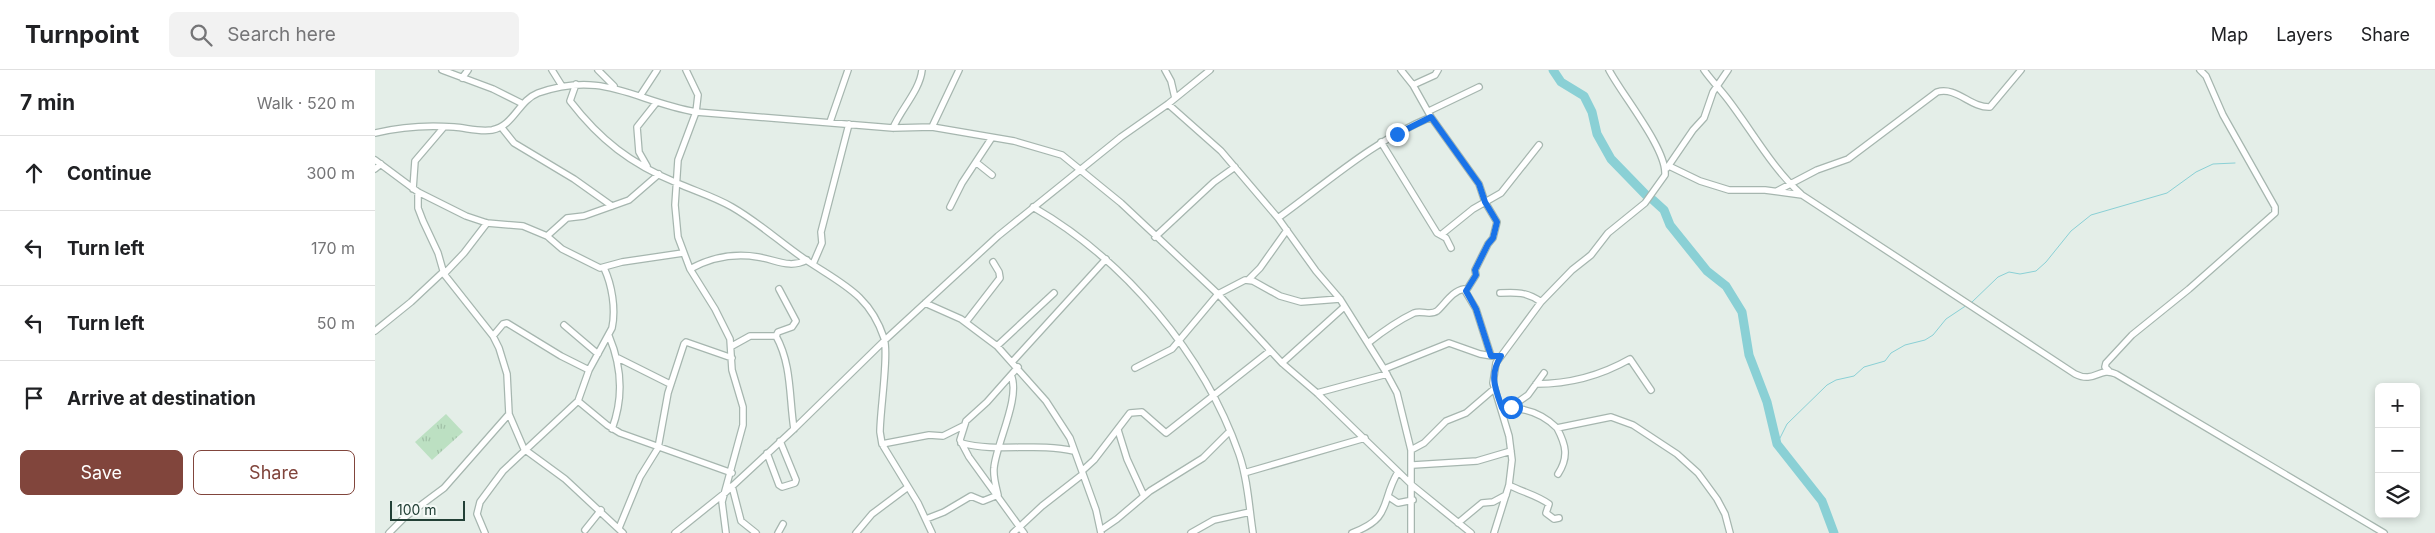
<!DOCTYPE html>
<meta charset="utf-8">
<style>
:root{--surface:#fff;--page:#f2f2f2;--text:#202124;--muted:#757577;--line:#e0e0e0;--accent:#81453c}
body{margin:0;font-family:Inter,sans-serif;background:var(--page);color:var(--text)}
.controls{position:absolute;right:15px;bottom:15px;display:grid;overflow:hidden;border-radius:8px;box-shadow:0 2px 8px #0003}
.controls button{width:45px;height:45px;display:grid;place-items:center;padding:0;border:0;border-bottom:1px solid var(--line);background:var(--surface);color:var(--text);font:25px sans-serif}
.scale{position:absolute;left:15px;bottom:12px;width:75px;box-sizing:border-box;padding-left:5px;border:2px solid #224036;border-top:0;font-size:14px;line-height:18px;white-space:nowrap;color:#224036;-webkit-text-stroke:4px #f5faf7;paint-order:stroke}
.stop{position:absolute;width:15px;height:15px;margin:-11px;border:4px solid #1a73e8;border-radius:50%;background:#fff}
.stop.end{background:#1a73e8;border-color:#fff;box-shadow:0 1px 5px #0008}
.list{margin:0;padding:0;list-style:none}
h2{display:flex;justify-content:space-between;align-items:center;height:65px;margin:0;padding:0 20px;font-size:21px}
h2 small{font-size:16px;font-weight:400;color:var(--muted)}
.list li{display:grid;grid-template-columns:32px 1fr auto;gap:15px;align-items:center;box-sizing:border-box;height:75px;padding:0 20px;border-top:1px solid var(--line)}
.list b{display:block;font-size:19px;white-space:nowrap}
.list em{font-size:16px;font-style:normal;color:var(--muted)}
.actions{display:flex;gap:10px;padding:15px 20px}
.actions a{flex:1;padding:11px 0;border:1px solid var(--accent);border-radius:8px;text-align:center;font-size:18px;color:var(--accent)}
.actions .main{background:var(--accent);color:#fff}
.icon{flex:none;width:28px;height:28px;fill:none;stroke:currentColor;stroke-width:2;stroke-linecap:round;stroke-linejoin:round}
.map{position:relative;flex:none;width:2060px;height:463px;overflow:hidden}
header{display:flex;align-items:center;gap:30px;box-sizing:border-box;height:70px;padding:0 25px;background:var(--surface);border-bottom:1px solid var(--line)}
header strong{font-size:24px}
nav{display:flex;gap:28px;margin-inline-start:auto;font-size:18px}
.search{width:350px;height:45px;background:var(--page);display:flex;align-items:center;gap:12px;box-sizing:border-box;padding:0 18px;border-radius:8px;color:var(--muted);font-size:19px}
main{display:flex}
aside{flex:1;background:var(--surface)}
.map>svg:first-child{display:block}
.grass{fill:url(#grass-tufts)}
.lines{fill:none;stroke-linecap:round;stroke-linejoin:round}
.stream{stroke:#8ad0d5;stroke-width:1}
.river{stroke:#8ad0d5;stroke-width:9}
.minor-casing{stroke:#a6b6af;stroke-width:8}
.minor{stroke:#fff;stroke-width:5.5}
.route{stroke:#1a73e8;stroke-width:6}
</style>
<header>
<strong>Turnpoint</strong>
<div class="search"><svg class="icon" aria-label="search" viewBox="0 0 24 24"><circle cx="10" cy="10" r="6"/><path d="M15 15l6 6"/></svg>Search here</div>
<nav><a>Map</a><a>Layers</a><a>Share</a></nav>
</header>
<main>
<aside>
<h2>7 min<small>Walk · 520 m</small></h2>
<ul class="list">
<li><svg class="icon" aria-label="ahead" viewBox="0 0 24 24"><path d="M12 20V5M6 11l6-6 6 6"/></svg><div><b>Continue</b></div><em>300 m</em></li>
<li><svg class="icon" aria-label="left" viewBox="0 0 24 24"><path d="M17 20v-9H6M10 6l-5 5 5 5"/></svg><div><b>Turn left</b></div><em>170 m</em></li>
<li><svg class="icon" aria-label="left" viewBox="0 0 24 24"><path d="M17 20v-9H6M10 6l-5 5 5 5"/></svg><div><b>Turn left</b></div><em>50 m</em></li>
<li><svg class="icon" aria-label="arrive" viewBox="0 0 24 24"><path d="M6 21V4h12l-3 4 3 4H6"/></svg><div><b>Arrive at destination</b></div></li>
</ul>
<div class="actions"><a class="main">Save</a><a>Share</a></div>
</aside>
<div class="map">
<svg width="2060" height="463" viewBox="0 0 2060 463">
<defs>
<pattern id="grass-tufts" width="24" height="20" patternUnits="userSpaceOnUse" patternTransform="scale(1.25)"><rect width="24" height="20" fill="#bce0c2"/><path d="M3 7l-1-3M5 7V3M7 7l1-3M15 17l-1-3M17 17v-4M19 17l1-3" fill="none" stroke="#a1c1a7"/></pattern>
</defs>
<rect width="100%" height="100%" fill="#e4eee8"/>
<!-- grass -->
<path class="grass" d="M 71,344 L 88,362 L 57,390 L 40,372 Z"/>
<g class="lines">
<!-- stream -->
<path class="stream" d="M 1596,233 L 1623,207 L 1634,202 L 1645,204 L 1661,201 L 1671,192 L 1696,161 L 1716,145 L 1792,123 L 1821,102 L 1838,94 L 1860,93
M 1402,374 L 1412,354 L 1452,315 L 1461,310 L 1479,306 L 1489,297 L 1510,291 L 1516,283 L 1530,275 L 1550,270 L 1558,265 L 1571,249 L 1592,235"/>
<!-- river -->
<path class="river" d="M 1178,0 L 1186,12 L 1209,26 L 1217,42 L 1222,64 L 1236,89 L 1271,125
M 1278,130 L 1289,140 L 1295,155 L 1332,201 L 1351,216 L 1367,242 L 1374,285 L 1392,332 L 1402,374 L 1447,431 L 1459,463"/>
<!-- minor casing -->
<g class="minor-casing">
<path id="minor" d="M 67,0 L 118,19 L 148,34
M 177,0 L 187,16
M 223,0 L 239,16
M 311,0 L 323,25 L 321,42 L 303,90 L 300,135 L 303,167 L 315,199 L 340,239 L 355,269 L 357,300 L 368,337 L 368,355 L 347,432 L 351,463
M 790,0 L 796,11 L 800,28
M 1026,0 L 1038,15 L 1056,47 L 1104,114 L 1110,132 L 1122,152 L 1118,168 L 1113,174 L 1100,200 L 1101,205 L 1091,221
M 1329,0 C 1336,10 1344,18 1351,27 C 1376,59 1396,97 1426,124
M 87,8 L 93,0
M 201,14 L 195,31 C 225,70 256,94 302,113 C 320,121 340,127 357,137 C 385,153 408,175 434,192 C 469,215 495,226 509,268 C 514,284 505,341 505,362 L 507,374 L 543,433 L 557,463
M 1038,15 L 1060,5 L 1063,0
M 265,26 L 282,0
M 793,34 L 846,81 L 903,148 L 941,201 L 965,229 L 1009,299 L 1022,323 L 1036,380 L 1036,463
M 1054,41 L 1104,17
M 455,52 L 473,0
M 557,57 L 584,0
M 127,58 L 139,73 L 199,109 L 237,136
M 518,58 C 526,39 545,20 547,0
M 0,63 C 25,57 54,55 79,57 C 92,58 104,62 117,60 C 139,56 143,31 163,23 C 229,0 259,31 321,42 L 518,58 L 557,57 L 639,71 L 687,85 L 746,133 L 843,224 L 907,293 L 942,323 L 1038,416 L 1096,463
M 1006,72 L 1062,163 L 1071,168 L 1076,178
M 0,90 L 43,122 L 91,146 L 112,153 L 148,156 L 172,166 L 187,179 L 225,198 L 247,192 L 308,183
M 602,93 L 617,105
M 272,96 L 264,82 L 262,57 L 281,33
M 1294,96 L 1325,111 L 1354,120 L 1390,120 L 1427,125 L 1700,304 C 1720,314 1724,296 1741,304 L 2009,463
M 1292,98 L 1318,60 L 1329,48 L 1338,22 L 1353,0
M 0,99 L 6,94
M 38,119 L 40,91 L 69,57
M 1402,121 L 1442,100 L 1473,89 L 1562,22 C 1581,16 1596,38 1615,37 L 1646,0
M 43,122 L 43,138 L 48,151 L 63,183 L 69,204 L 118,266 L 124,278 L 132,304 L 134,344 L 149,379 L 190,409 L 248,463
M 575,137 L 587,113 L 616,69
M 658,137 C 750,190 829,284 864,384 C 873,410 874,437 878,463
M 903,148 C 953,112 998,71 1056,47
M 1067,164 L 1098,139 L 1126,123 L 1164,75
M 172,166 L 192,148 L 209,146 L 254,130 L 284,104
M 780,167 L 839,112 L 860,97
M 438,194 L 447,173 L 446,162 L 474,54
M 315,199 C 337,187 359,183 383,187 C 402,190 414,199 432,190
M 69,204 L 89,183 L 112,153
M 873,210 L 885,198 L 912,160
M 1125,223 C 1141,222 1152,222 1166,232
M 550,233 L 586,249 L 622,276 L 671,331 L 695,368 L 721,440 L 726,463
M 591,252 L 625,208 L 624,202 L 618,192
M 189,255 L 223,284
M 0,261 L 36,232 L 68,202
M 118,266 L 128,254 L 132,253 L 186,286 L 214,300
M 234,266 C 247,297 249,327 237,359
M 401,266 L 403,262 L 417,257 L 421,251 L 404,219
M 993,273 C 1007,262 1022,251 1039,243 C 1047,240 1055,246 1062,241 C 1070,234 1077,221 1089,219 L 1101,239 L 1116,286
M 357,276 L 375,266 L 401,266 C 417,295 414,327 419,359
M 622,276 L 679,223
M 243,288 L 295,314
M 638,291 L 731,189
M 907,293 L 969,237
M 643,297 L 612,332 L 591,351 L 585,370 L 594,387 L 649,463
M 760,298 L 797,279 L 843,224 L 870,210 L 878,211 L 905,226 L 926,232 L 965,229
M 1009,299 L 1074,273 L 1105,284 L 1117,286
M 1734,301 L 1730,297 L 1731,293 L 1757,265 L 1814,219 L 1900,143 L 1900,137 L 1848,45 L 1831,6 L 1825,0
M 1161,314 C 1195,314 1225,306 1255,289 L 1276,320
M 942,323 L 1012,304
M 203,331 L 232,355 L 245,363 L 357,403
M 1136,337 L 1153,325 L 1169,303
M 1127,338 C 1148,337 1167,343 1182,358 L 1236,347 L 1258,355 L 1302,384 L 1323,403 L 1342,429 L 1350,444 L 1355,463
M 1182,358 C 1191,375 1194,387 1183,404
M 743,360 L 752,389 L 769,426
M 586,373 C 623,383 661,372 699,381
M 507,374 L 554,365 L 568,366 L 588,356
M 1036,380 L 1049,373 L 1071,351 L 1091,343 L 1119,319
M 392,383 L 404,415 L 407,417 L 420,413 L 421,410 L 405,371
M 1038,395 L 1102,391 L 1136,381
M 707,401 L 719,390 L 755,343 L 767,342 L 791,363 L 895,281
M 869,403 L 990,368
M 1134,415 C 1147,422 1162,425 1174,434 L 1171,443 L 1179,449 L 1184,448
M 357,416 L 366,451 L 381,463
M 1014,427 L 1023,433 L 1038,430
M 551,449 L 569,442 L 596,426 L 608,431 L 623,425 C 621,416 618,407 619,398 C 621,374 646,327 636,305
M 1083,453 L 1107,433 L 1118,432 L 1131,425
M 244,458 L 265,407 L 283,378 L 293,323 L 309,274 L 311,272 L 357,288
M 210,460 L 226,440
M 726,460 L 742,449 L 775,421 L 828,388 L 855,361
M 14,463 L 30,447 L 69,418 L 134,344
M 110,463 L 102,444 L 105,432 L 128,401 L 203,331 L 214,300 L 237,258 C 241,239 237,215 229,198
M 300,463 L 351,422 L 419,359 L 510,270 L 623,166 L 746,67 L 793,34 L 835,0
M 403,463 L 408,454
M 481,463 L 497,444 L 533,417
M 638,463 L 667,436 L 708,404
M 816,463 L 839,450 L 875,442
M 977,463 C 1018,448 1005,432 1023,402
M 1119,463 L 1134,415 L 1137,390 L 1134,366 L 1118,313 L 1121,293 L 1166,232 L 1197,200 L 1216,185 L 1233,163 L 1270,133 L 1290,105 C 1292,79 1247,25 1234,0"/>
</g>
<!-- minor -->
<use href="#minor" class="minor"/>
</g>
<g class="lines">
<!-- route -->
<path class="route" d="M 1022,64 L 1056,47 L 1104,114 L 1110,132 L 1122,152 L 1118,168 L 1113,174 L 1100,200 L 1101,205 L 1091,221 L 1101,239 L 1116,286 L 1126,286 C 1114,305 1120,318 1127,338 L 1136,337"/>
</g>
</svg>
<div class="controls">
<button>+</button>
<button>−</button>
<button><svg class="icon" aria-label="layers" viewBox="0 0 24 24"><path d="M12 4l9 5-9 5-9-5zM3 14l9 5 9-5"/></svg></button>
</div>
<div class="scale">100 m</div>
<div class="stop" style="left:1136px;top:337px"></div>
<div class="stop end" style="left:1022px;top:64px"></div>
</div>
</main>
